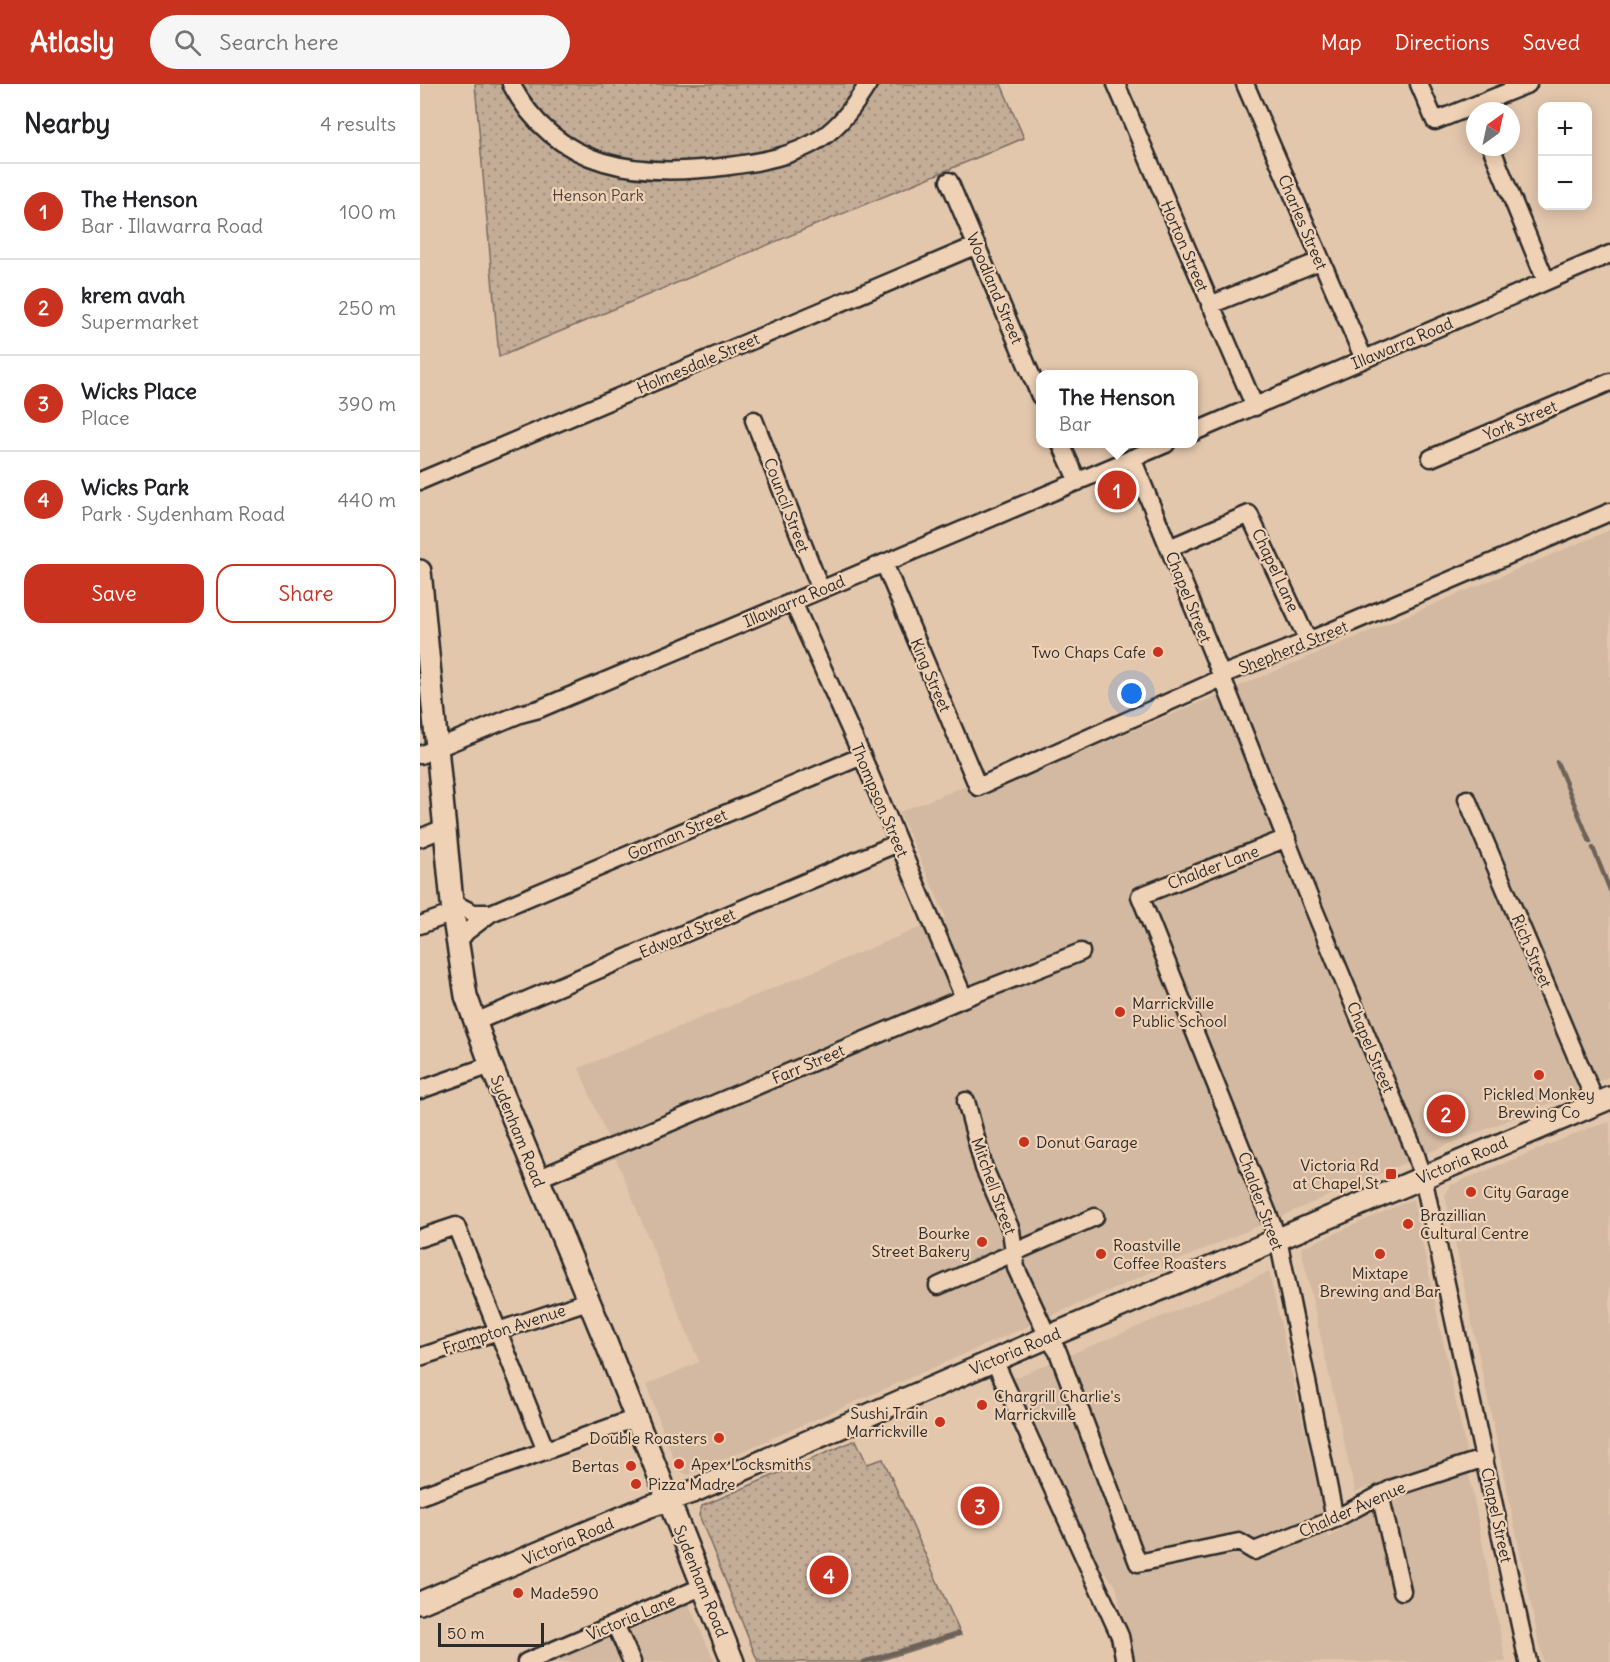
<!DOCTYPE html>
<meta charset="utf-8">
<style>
:root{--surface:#fff;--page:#f6f6f6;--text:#202124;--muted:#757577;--line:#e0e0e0;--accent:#c8321e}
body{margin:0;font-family:Delius,sans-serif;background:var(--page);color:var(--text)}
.controls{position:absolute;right:18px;top:18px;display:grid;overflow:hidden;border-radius:12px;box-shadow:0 3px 15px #0003}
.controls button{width:54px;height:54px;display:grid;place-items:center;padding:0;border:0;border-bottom:2px solid var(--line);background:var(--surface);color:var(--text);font:30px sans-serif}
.compass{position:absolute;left:1046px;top:18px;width:54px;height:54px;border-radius:50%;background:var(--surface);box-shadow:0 3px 15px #0003;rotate:33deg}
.scale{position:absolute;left:18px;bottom:15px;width:106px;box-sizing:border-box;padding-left:6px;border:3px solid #2b2b2b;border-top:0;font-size:16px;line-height:21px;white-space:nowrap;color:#2b2b2b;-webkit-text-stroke:4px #efd1b5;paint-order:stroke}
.you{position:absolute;left:712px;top:610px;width:21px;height:21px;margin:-15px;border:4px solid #fff;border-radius:50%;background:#1a73e8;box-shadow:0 0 0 9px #1a73e833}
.badge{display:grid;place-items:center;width:39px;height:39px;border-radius:50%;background:var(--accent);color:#fff;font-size:20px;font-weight:700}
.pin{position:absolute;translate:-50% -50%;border:3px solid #fff;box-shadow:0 2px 6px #0006}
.popup{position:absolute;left:616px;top:286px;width:162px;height:78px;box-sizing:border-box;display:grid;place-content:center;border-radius:12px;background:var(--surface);filter:drop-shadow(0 2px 4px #0005);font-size:20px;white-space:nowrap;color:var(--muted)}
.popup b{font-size:22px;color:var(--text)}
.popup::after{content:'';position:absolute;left:50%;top:100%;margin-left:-12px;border:12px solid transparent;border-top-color:var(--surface)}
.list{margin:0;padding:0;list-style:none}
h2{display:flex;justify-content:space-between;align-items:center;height:78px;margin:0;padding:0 24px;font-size:26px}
h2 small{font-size:20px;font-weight:400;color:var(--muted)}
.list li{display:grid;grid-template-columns:39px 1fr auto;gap:18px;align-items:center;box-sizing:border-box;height:96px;padding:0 24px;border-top:2px solid var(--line)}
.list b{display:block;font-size:22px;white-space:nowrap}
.list p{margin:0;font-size:20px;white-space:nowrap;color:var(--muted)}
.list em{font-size:20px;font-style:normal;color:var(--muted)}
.actions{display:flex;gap:12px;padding:18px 24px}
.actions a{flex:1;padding:14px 0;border:2px solid var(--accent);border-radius:18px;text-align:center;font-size:21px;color:var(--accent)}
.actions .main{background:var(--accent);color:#fff}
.icon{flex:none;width:33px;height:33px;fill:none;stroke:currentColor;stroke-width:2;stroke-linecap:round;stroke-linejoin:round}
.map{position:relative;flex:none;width:1190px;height:1578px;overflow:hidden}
header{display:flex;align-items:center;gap:36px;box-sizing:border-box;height:84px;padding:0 30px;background:var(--accent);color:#fff}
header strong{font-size:28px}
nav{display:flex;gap:33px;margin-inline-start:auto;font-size:21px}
.search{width:420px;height:54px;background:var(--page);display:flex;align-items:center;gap:15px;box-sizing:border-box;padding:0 21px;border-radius:33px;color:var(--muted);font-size:22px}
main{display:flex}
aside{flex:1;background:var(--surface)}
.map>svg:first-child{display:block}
.built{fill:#d3b9a1}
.park{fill:url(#park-dots);stroke:#786c61;stroke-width:1.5}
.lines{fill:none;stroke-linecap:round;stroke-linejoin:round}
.stream{stroke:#6c6259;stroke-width:4.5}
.minor-casing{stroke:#2b2b2b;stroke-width:21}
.major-casing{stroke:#2b2b2b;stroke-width:26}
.minor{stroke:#efd1b5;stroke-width:16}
.major{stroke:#efd1b5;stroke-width:21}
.poi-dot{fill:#c8321e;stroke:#efd1b5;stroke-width:2}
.labels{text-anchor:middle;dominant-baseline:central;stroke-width:4.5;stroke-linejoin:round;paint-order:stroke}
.park-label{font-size:16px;fill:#4a4541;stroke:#efd1b5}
.street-label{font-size:16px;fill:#2b2b2b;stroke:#efd1b5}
.poi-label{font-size:16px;fill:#2b2b2b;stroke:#efd1b5;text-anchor:start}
</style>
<header>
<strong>Atlasly</strong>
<div class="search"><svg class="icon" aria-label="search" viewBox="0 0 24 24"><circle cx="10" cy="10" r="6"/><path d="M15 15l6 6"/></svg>Search here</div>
<nav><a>Map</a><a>Directions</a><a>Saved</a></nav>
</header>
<main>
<aside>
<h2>Nearby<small>4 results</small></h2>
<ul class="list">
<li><span class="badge">1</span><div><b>The Henson</b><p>Bar · Illawarra Road</p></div><em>100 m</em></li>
<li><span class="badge">2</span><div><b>krem avah</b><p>Supermarket</p></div><em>250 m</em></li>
<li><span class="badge">3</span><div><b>Wicks Place</b><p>Place</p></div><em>390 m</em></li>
<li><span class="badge">4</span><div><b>Wicks Park</b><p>Park · Sydenham Road</p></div><em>440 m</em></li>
</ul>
<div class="actions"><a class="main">Save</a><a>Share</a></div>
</aside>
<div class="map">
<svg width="1190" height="1578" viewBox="0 0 1190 1578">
<defs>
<pattern id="park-dots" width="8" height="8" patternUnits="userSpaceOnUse" patternTransform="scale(1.5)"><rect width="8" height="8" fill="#c4ad97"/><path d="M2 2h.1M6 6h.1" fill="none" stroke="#9f8d7b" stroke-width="1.8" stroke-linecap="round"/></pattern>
</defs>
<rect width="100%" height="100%" fill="#e3c7ad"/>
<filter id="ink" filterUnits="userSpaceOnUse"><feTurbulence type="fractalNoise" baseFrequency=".0167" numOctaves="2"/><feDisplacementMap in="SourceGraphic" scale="12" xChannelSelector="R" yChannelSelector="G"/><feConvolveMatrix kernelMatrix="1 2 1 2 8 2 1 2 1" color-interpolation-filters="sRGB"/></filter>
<g filter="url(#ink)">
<!-- built -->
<path class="built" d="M 1190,446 L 1190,992 L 1158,1008 L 1017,1065 L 743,1183 L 268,1391 L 258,1386 L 226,1301 L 279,1278 L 159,984 L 526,833 L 479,728 L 546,702 L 553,714 Z
M 1190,1038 L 1190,1578 L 1123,1578 L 1025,1111 L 1031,1101 L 1167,1045 Z
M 993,1115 L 1047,1371 L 935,1408 L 881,1164 Z
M 849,1188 L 909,1454 L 968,1411 L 1048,1386 L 1086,1578 L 713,1578 L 696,1502 L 676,1478 L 594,1294 Z
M 267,1517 L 295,1578 L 219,1578 L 204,1544 Z
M 191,1550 L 204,1578 L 126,1578 Z"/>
<!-- park -->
<path class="park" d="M 55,0 L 581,0 L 604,54 L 79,273 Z
M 436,1356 L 447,1380 L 463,1375 L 541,1551 L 455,1578 L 338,1578 L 279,1431 L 282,1422 Z"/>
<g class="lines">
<!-- stream -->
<path class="stream" d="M 1137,678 L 1170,758
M 1173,764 L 1190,806
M 444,1578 L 539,1549"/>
<!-- minor casing -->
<g class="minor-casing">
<path id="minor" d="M 91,0 C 137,87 221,94 309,82 C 340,78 374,72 400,55 C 421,41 435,21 448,0
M 696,0 L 835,323
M 825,0 L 944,275
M 999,0 L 1015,37 L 1108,0
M 1071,63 L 1126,197
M 529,97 L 620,312
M 790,221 L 900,177
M 334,336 L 401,506
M 774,348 L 1190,170
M 641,360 L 658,398
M 712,374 L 802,593 L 893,823 L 995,1068 L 1003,1093 L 1108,1578
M 1011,374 L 1190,298
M 0,397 L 557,161
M 749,464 L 829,430 L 888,557
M 464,479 L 558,703 L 789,600 L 809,588 L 888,557 L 1190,428
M 373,518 L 442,672 L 544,914
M 0,671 L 100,630 L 119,625 L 746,360
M 1047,715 L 1176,1019
M 0,754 L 24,744
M 867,754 L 720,812 L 858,1155 L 915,1435
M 32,818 L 53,829 L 71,829
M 0,841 L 33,829
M 37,859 L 46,848 L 71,829 L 442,672
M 55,938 L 478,759
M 0,1006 L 71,981
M 546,1017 L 564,1084 L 591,1146 L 596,1184 L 628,1253 L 638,1268 L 718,1479 L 819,1458 L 834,1467 L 915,1435 L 973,1404 L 1065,1374
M 117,1095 L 544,914 L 661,868
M 0,1154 L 36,1142 L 126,1367
M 518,1202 L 675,1133
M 0,1273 L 168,1217
M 574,1276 L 700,1552 L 705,1578
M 960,1410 L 982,1507
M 0,1412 L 216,1334
M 195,1540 L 212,1578
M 106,1578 L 284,1502"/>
</g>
<!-- major casing -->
<g class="major-casing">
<path id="major" d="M 0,487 L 33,829 L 46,912 L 71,981 L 185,1256 L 313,1578
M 0,1519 L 227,1423 L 272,1408 L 628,1253 L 1190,1014"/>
</g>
<!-- minor -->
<use href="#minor" class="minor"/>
<!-- major -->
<use href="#major" class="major"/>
</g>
</g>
<!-- markers -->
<g class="poi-dot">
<circle cx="738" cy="568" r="6"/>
<circle cx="700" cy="928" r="6"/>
<circle cx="1119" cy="991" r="6"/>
<circle cx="604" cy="1058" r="6"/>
<rect x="965" y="1084" width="12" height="12" rx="3"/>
<circle cx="1051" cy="1108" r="6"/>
<circle cx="988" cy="1140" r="6"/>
<circle cx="562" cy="1158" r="6"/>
<circle cx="681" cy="1170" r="6"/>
<circle cx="960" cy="1170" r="6"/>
<circle cx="562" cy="1321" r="6"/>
<circle cx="520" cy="1338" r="6"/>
<circle cx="299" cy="1354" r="6"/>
<circle cx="259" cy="1380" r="6"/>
<circle cx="211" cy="1382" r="6"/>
<circle cx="216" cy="1400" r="6"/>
<circle cx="98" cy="1509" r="6"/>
</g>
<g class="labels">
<!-- park labels -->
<g class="park-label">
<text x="178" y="111">Henson Park</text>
</g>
<!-- street labels -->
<g class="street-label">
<text transform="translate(883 138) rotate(67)">Charles Street</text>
<text transform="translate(765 162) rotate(67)">Horton Street</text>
<text transform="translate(575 204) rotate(67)">Woodland Street</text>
<text transform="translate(982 259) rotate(-23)">Illawarra Road</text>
<text transform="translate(278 279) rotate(-23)">Holmesdale Street</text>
<text transform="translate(1100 336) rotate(-23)">York Street</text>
<text transform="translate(367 421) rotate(69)">Council Street</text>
<text transform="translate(856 486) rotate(65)">Chapel Lane</text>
<text transform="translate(769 513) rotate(68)">Chapel Street</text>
<text transform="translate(374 517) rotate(-23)">Illawarra Road</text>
<text transform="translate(873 563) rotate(-22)">Shepherd Street</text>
<text transform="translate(511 591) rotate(67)">King Street</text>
<text transform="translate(460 716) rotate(67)">Thompson Street</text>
<text transform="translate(257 750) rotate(-23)">Gorman Street</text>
<text transform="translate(793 783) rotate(-21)">Chalder Lane</text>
<text transform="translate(267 849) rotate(-23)">Edward Street</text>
<text transform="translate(1112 867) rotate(67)">Rich Street</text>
<text transform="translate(951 963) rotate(67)">Chapel Street</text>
<text transform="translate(388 980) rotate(-23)">Farr Street</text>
<text transform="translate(98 1047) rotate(68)">Sydenham Road</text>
<text transform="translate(1042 1076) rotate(-23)">Victoria Road</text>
<text transform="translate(574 1102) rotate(70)">Mitchell Street</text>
<text transform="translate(841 1117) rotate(70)">Chalder Street</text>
<text transform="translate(84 1245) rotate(-18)">Frampton Avenue</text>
<text transform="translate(595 1267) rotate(-23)">Victoria Road</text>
<text transform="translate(932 1425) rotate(-24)">Chalder Avenue</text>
<text transform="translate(1077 1431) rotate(78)">Chapel Street</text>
<text transform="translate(148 1457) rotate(-23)">Victoria Road</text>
<text transform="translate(281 1497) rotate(68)">Sydenham Road</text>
<text transform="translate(211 1533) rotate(-23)">Victoria Lane</text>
</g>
<!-- poi labels -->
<g class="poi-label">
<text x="726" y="568" text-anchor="end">Two Chaps Cafe</text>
<text x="712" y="919">Marrickville<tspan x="712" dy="18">Public School</tspan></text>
<text x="1119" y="1010" text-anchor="middle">Pickled Monkey<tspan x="1119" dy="18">Brewing Co</tspan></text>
<text x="616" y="1058">Donut Garage</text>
<text x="959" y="1081" text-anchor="end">Victoria Rd<tspan x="959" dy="18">at Chapel St</tspan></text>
<text x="1063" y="1108">City Garage</text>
<text x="1000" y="1131">Brazillian<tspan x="1000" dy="18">Cultural Centre</tspan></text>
<text x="550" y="1149" text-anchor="end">Bourke<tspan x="550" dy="18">Street Bakery</tspan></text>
<text x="693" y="1161">Roastville<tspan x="693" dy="18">Coffee Roasters</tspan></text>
<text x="960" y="1189" text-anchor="middle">Mixtape<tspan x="960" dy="18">Brewing and Bar</tspan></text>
<text x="574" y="1312">Chargrill Charlie's<tspan x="574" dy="18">Marrickville</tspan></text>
<text x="508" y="1329" text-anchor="end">Sushi Train<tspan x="508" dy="18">Marrickville</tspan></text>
<text x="287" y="1354" text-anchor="end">Double Roasters</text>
<text x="271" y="1380">Apex Locksmiths</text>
<text x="199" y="1382" text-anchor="end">Bertas</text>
<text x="228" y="1400">Pizza Madre</text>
<text x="110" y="1509">Made590</text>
</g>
</g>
</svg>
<div class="controls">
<button>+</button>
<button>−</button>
</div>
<svg class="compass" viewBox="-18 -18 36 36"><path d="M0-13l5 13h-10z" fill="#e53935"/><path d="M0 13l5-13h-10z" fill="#757577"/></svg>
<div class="scale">50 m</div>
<div class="you"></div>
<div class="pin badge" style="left:697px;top:406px">1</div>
<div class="popup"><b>The Henson</b>Bar</div>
<div class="pin badge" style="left:1026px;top:1030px">2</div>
<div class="pin badge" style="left:560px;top:1422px">3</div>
<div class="pin badge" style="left:409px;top:1491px">4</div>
</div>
</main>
